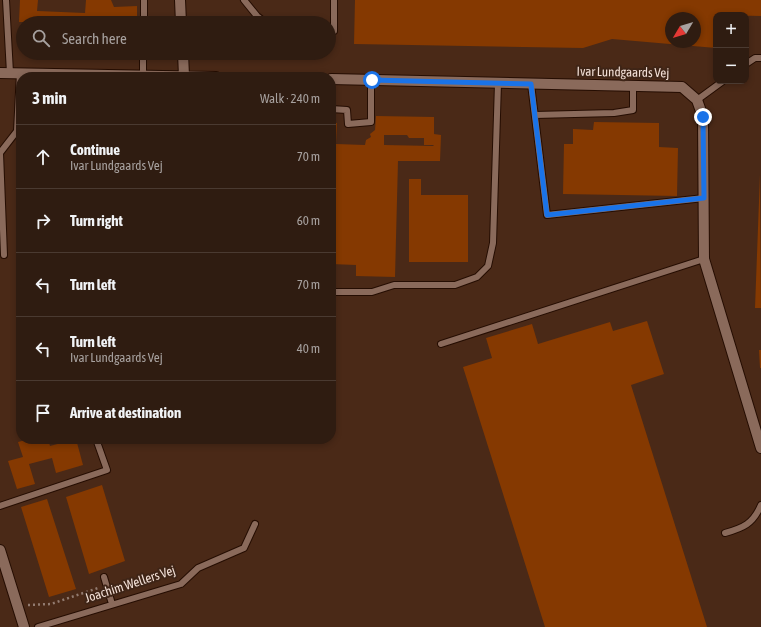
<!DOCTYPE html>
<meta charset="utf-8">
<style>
:root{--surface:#2f1c11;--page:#3b291f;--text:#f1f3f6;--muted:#a7a19f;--line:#4a3a31}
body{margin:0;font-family:"Asap Condensed",sans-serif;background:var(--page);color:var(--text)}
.controls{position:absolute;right:12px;top:12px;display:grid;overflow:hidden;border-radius:8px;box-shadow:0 2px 6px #0003}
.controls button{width:36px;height:36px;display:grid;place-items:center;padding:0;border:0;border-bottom:1px solid var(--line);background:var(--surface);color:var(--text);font:20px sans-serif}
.compass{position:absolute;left:665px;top:12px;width:36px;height:36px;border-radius:50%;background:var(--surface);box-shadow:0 2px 6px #0003;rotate:232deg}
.stop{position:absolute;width:12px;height:12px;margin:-9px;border:3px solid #1a73e8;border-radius:50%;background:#fff}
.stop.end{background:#1a73e8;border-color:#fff;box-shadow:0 1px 4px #0008}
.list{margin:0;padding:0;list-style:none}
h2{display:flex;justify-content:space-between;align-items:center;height:52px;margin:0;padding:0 16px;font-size:17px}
h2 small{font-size:13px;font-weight:400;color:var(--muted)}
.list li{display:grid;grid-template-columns:26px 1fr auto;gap:12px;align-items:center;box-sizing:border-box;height:64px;padding:0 16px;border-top:1px solid var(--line)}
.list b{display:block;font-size:15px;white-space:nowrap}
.list p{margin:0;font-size:13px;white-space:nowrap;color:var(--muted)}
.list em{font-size:13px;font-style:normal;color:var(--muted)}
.icon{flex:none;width:22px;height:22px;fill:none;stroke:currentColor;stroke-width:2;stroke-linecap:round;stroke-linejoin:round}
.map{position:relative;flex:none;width:761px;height:627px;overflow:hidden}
.search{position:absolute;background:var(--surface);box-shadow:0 2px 6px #0003;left:16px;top:16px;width:320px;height:44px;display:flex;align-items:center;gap:10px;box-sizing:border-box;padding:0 14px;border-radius:22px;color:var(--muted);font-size:15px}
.panel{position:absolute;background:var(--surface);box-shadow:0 2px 6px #0003;left:16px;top:72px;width:320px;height:372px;border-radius:16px}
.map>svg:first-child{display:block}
.built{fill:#4a2917;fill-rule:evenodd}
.building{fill:#853901;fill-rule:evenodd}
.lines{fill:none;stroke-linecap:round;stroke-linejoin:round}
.lane-casing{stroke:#250d02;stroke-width:8}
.street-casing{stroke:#250d02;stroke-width:12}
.path{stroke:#927b70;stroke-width:2.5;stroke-dasharray:2 3;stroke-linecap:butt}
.lane{stroke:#8a6a5b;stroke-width:6}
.street{stroke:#8a6a5b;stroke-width:10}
.route{stroke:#1a73e8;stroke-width:5}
.labels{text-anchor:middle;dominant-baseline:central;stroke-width:4;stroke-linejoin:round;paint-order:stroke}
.street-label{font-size:13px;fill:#f3e0d7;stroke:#3f2517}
</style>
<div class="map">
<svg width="761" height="627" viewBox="0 0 761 627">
<rect width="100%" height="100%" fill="#3f2517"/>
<!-- built -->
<path class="built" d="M 0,0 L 761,0 L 761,627 L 0,627 ZM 716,15 L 746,15 L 746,81 L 716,81 ZM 671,18 L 695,18 L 695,42 L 671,42 ZM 23,23 L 329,23 L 329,53 L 23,53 ZM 21,77 L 331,77 L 331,439 L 21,439 Z"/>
<!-- building -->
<path class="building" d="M 20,0 L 38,0 L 37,11 L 85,13 L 86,0 L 111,0 L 114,7 L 137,6 L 137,23 L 19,22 Z
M 355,0 L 761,0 L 761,16 L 716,15 L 716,48 L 612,39 L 583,48 L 354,44 ZM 671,18 L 695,18 L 695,42 L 671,42 Z
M 376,116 L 434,117 L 434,134 L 441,135 L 440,161 L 398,161 L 395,277 L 356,276 L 356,265 L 331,264 L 331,123 L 337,123 L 336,144 L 365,145 L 366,140 L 371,137 L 370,134 L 375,130 ZM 384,135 L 407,135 L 409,138 L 424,138 L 424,145 L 434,145 L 433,146 L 384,145 Z
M 594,122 L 659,123 L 659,147 L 678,148 L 677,196 L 563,194 L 564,144 L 573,144 L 573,129 L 593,130 Z
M 760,174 L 761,308 L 755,308 Z
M 409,179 L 421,179 L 421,195 L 468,195 L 468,262 L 409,262 Z
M 647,321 L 664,374 L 631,385 L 707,627 L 545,627 L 463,367 L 492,358 L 486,338 L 532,324 L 538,344 L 610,322 L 613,331 Z
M 759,350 L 761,350 L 761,368 L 760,368 Z
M 29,439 L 48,439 L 50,446 L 76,439 L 83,465 L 56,473 L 52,458 L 29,464 L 35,484 L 17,489 L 8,461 L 23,457 L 18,442 Z
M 102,485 L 125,561 L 89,574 L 66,497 Z
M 47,499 L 76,589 L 49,597 L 21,507 Z"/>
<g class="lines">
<!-- lane casing -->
<g class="lane-casing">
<path id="lane" d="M 6,0 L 10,73
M 244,0 L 257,16 L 266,23
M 144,23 L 144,0
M 329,31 L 334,31 L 334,0
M 746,64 L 755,58 L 761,58
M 143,76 L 143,53
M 531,84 L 547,215 L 704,198
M 697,100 L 723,81
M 331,109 L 347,110 L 348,124 L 371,122 L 371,80
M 535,115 L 614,113 L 633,110 L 633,86
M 4,255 L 0,153 L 17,131 L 20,73
M 331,292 L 372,292 L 394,285 L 455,285 L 477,277 L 488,266 L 493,243 L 498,83
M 441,344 L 704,259
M 0,506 L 107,470 L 96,439
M 725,533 C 743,528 753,524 761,505
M 104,577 L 112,604
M 38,627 L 181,584 L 198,568 L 244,548 L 255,524"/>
</g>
<!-- street casing -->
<g class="street-casing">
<path id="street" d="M 180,0 L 181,23
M 183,53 L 184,76
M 0,73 L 216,77
M 331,79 L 682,87 L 697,100 L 703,117 L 704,259 L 761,448
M 0,550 L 24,627"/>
</g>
<!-- path -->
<path class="path" d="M 28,605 L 51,604 L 98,588"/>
<!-- lane -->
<use href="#lane" class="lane"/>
<!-- street -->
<use href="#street" class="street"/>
</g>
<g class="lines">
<!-- route -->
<path class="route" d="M 372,80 L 531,84 L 547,215 L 704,198 L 703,117"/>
</g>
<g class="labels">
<!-- street labels -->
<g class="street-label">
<text transform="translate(623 72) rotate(1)">Ivar Lundgaards Vej</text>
<text transform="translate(130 584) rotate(-18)">Joachim Wellers Vej</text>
</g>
</g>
</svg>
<div class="controls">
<button>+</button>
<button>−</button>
</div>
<svg class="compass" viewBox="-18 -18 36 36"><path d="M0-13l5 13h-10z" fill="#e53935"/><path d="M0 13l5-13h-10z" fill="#a7a19f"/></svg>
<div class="stop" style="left:372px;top:80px"></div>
<div class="stop end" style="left:703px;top:117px"></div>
<div class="search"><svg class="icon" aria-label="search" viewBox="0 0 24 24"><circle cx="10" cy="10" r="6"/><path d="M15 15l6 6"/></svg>Search here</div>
<section class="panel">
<h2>3 min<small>Walk · 240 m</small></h2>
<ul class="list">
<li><svg class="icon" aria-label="ahead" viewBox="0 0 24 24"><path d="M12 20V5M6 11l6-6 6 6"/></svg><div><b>Continue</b><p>Ivar Lundgaards Vej</p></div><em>70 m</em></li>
<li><svg class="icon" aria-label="right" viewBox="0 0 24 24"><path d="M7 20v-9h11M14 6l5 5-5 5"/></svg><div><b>Turn right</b></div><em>60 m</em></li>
<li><svg class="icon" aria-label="left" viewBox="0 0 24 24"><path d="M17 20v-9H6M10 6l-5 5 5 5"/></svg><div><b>Turn left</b></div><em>70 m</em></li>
<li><svg class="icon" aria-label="left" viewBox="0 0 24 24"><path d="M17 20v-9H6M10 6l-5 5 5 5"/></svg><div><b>Turn left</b><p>Ivar Lundgaards Vej</p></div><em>40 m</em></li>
<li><svg class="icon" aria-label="arrive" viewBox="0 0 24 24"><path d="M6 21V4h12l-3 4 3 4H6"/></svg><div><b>Arrive at destination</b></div></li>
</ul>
</section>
</div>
